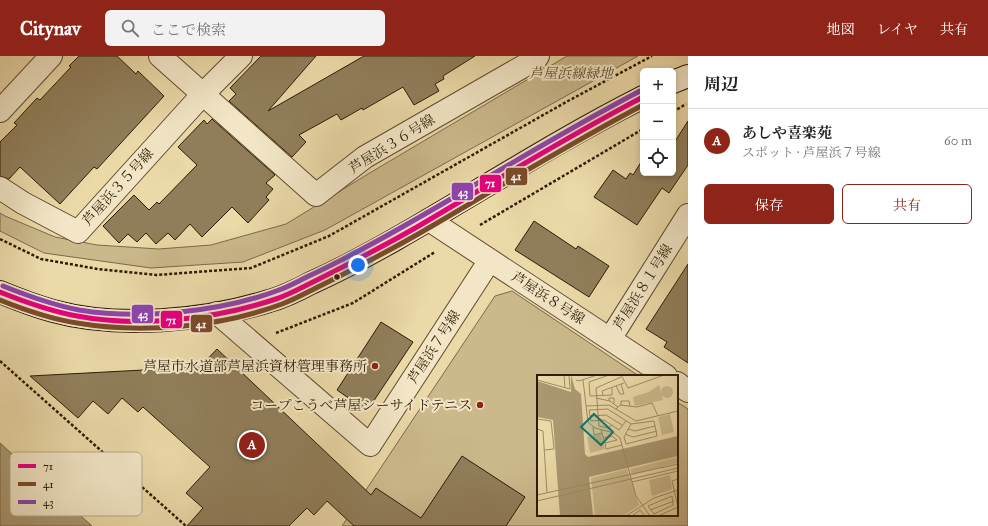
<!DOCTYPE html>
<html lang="ja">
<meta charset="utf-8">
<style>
:root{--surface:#fff;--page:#f2f2f2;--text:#222;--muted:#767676;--line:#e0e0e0;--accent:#8f2418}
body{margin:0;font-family:"IM FELL Great Primer","Noto Serif JP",serif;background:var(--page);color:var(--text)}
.controls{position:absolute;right:12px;top:12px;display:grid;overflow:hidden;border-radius:6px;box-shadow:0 2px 6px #0003}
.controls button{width:36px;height:36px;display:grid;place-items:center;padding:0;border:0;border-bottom:1px solid var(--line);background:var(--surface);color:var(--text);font:20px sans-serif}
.you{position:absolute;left:358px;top:209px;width:14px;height:14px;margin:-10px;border:3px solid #fff;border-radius:50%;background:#1a73e8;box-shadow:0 0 0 6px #1a73e833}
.badge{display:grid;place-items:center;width:26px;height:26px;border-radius:50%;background:var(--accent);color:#fff;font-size:13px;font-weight:700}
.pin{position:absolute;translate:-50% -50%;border:2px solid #fff;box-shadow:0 1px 4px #0006}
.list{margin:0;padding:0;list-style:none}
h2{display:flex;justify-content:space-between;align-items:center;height:52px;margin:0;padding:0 16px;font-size:17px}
h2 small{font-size:13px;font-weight:400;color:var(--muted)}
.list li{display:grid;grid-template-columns:26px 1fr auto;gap:12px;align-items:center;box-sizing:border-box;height:64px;padding:0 16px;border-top:1px solid var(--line)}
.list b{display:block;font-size:15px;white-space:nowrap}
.list p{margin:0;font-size:13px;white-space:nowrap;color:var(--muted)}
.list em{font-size:13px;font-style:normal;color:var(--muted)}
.actions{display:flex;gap:8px;padding:12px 16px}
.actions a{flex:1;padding:9px 0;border:1px solid var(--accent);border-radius:6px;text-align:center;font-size:14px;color:var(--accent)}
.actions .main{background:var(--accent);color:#fff}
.icon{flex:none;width:22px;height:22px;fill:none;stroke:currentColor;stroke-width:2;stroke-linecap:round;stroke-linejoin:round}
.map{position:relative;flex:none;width:688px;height:470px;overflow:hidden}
header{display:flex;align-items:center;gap:24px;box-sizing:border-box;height:56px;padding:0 20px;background:var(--accent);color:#fff}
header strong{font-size:19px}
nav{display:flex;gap:22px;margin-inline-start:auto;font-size:14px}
.search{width:280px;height:36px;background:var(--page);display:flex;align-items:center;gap:10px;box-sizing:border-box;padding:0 14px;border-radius:6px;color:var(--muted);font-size:15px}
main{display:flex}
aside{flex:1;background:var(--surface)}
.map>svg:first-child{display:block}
.green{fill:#cbb98c;stroke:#7c6a49}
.water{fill:#aa9871;stroke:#786646}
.building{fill:#907e5a;stroke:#2d1b06}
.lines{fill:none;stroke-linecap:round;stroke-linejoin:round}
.minor-casing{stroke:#5c4a2e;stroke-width:24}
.secondary-casing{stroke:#2d1b06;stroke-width:24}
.path{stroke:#2d1b06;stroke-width:2.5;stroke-dasharray:3 2;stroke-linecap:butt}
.minor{stroke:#f2e6c6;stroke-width:22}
.secondary{stroke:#f2e6c6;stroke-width:22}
.bus-1-casing{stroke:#f2e6c6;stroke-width:8}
.bus-2-casing{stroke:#f2e6c6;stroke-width:8}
.bus-3-casing{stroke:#f2e6c6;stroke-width:8}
.bus-1{stroke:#e5007d;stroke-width:5}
.bus-2{stroke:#7a4b2a;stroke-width:5}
.bus-3{stroke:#8e44ad;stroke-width:5}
.bus-dot{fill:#2d1b06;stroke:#f2e6c6;stroke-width:1.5}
.poi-dot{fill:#8f2418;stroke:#f2e6c6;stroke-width:1.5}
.labels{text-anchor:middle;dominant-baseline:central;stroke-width:4;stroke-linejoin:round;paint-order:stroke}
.park-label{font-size:14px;font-style:italic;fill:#5c4a2e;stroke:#f2e6c6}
.street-label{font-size:14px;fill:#2d1b06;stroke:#f2e6c6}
.poi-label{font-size:14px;fill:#2d1b06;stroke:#f2e6c6;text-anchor:end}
.inset-road{fill:none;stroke:#9f8d67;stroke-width:1}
.view{fill:#0f766e;fill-opacity:0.15;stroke:#0f766e;stroke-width:2}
.inset-edge{fill:none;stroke:#2d1b06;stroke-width:2}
.key{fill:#f2e6c6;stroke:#b7a98c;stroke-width:1}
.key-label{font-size:11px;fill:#2d1b06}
.line-badge{stroke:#f2e6c6;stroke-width:1.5}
.badge-label{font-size:11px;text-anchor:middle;font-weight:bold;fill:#fff}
</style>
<header>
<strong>Citynav</strong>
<div class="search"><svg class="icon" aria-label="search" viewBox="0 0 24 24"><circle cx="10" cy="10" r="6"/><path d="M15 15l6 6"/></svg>ここで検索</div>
<nav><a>地図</a><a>レイヤ</a><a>共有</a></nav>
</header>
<main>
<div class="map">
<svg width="688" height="470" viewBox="0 0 688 470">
<rect width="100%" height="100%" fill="#ebd9a8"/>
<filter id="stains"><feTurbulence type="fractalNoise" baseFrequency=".005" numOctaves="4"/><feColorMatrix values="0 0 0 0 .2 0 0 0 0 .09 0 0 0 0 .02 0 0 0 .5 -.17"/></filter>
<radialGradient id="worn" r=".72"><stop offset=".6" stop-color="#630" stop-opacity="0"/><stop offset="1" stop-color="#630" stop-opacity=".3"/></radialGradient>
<!-- green -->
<path class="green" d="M 567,0 L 638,0 L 325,174 L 243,206 L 151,212 L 44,197 L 0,175 L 0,157 L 5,160 L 55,181 L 97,189 L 159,193 L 211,189 L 286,168 L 368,118 Z
M 512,235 L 639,320 L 538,320 L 538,459 L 677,459 L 677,346 L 688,353 L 688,470 L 342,470 L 495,240 Z"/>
<!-- water -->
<path class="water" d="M 0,387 L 92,470 L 0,470 Z"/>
<!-- building -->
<path class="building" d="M 79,0 L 117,0 L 136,18 L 138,15 L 164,40 L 97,113 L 94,111 L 60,148 L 20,111 L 9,123 L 0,120 L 0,86 L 17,69 L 14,67 L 37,42 L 40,44 L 71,11 L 69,10 Z
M 261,0 L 316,0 L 268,55 L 364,0 L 475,0 L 443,20 L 444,23 L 435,28 L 439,35 L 414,49 L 403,31 L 363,54 L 362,52 L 341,64 L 337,58 L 299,79 L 306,86 L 292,101 L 229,45 L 236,38 L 230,32 Z
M 212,63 L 275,119 L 266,127 L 273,133 L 266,141 L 269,144 L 248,167 L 232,151 L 202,181 L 190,168 L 175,184 L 168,177 L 156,188 L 146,177 L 137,186 L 128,178 L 119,187 L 103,170 L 134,139 L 149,154 L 157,146 L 159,148 L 197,109 L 178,91 L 204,64 L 207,68 Z
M 688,65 L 688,109 L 669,137 L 662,132 L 637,169 L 594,141 L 613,114 L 626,123 L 630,117 L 633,119 L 643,103 L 643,117 L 673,117 L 673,86 L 674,87 Z
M 534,165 L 576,193 L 578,190 L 609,210 L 589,241 L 515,194 Z
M 688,208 L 688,307 L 664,291 L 667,286 L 646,273 Z
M 381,266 L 413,286 L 367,355 L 337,334 Z
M 217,293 L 371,439 L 376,432 L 421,462 L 462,400 L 525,441 L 506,470 L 354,470 L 327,445 L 314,459 L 307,452 L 289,470 L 187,470 L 203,452 L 186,437 L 210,411 L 143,351 L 138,356 L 122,342 L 108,358 L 93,345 L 78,362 L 30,320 L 200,311 Z"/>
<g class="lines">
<!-- minor casing -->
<g class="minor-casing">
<path id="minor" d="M 160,0 L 316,139 L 365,101 L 536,3 L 538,0
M 0,55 L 51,0
M 0,132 L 23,147 L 78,176 L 203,38 L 241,0
M 429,164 L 666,320
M 217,257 L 370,389 L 490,204
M 610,283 L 688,159
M 677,327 L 688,335"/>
</g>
<!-- secondary casing -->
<g class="secondary-casing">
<path id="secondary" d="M 673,26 L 688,20
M 0,236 C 17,243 35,250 53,255 C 118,273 205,265 269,245 C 284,241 298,234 311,227 C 340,214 368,199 396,183 C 478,136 558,84 643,41"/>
</g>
<!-- path -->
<path class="path" d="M 673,56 L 686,48
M 480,169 L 643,73
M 0,183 L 41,203 L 98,213 L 156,219 L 251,212 L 329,180 L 568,45 L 652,0
M 276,277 L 353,247 L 435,196
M 0,305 L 186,470"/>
<!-- minor -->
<use href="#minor" class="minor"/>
<!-- secondary -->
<use href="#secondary" class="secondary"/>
<!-- bus-1 casing -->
<g class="bus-1-casing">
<path id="bus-1" d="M 0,236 C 25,246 50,255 77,260 C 140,272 215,263 276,243 C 288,239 299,233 311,227 C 347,209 382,191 417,171 C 492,127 566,81 643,41"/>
</g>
<!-- bus-2 casing -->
<g class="bus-2-casing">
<path id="bus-2" d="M 0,244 C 25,254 51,263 77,267 C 142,278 221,271 282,248 C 293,244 304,238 314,233 C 350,215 385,197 420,177 C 494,134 567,89 643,49"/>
</g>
<!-- bus-3 casing -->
<g class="bus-3-casing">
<path id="bus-3" d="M 3,230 C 28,240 53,249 79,254 C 140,264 221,256 279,234 C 290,230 300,224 311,219 C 358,197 403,171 449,144 C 512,107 575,69 640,35"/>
</g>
<!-- bus-1 -->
<use href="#bus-1" class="bus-1"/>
<!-- bus-2 -->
<use href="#bus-2" class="bus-2"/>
<!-- bus-3 -->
<use href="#bus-3" class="bus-3"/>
</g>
<!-- markers -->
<circle class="bus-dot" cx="337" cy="221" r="3.5"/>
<g class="poi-dot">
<circle cx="375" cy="310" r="4"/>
<circle cx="480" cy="349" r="4"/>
</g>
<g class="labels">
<!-- park labels -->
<g class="park-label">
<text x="571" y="17">芦屋浜線緑地</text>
</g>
<!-- street labels -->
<g class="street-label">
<text transform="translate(392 88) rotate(-32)">芦屋浜３６号線</text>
<text transform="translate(118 131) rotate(-48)">芦屋浜３５号線</text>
<text transform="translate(643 231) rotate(-58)">芦屋浜８１号線</text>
<text transform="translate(548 242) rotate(33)">芦屋浜８号線</text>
<text transform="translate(434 291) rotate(-57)">芦屋浜７号線</text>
</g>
<!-- poi labels -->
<g class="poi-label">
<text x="367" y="310">芦屋市水道部芦屋浜資材管理事務所</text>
<text x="472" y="349">コープこうべ芦屋シーサイドテニス</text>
</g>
</g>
<!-- overview -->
<g transform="translate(537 319)">
<rect width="141" height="141" fill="#ebd9a8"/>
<path d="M 122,10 L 126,25 L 98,31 L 96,22 L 112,17 ZM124 17a6 6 0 1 1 12 0a6 6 0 1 1-12 0ZM 133,39 L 137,57 L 125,60 L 121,42 ZM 64,59 L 68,74 L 53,78 L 50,62 ZM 141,82 L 141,88 L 95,100 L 93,94 ZM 90,94 L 102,130 L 86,141 L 58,141 L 54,103 ZM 133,100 L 135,114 L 115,121 L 112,105 Z" fill="#cbb98c"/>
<path d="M 34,0 L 38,14 L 44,19 L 48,79 L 51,82 L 141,61 L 141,81 L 52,102 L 56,141 L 23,141 L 16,45 L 0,42 L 0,6 L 34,17 Z" fill="#aa9871"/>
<path class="inset-road" d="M 27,0 L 28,13M 72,0 L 52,7 L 53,21 L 75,20 L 75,13M 84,0 L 91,13 L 127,0M 0,5 L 33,14 L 32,0M 39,5 L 42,6 L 60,0M 46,5 L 51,47 L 58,53 L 77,58 L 83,63 L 95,107 L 141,96M 79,11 L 83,19 L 87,19 L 84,9M 66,20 L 65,16 L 87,8M 59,23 L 73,26 L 81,32M 72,26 L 72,23 L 77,23 L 77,28M 84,30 L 84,26 L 92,26 L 93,31M 49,31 L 72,30 L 99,46 L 141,36M 79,34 L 83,30 L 100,32 L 115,28 L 121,41M 53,41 L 69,40 L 85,50M 0,44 L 14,46 L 17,74 L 7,75M 89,46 L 82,55 L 67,45 L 54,46 L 52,35 L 71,34 L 72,35 L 77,38 L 94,49M 117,46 L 120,61 L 89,69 L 87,62 L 94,49 ZM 75,50 L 71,53 L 62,51 L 59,13 L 84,2M 56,52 L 57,60 L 65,58M 0,54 L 6,56 L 10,118M 91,54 L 98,56 L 118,51M 64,55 L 68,68 L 80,65M 88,59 L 96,62 L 120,56M 66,63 L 75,61 L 80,65M 68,68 L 69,74 L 85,70M 124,93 L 141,89M 95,107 L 99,121 L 113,141M 0,120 L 127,92M 135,121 L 136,130 L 117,139 L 111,131 ZM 0,126 L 141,93M 113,135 L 137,126M 89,141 L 117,123 L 141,115M 95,141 L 103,135 L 108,141M 121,141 L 141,132 L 135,106 L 141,104"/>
<path class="view" d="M 57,39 L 76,57 L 64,70 L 44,52 Z"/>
<rect width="141" height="141" class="inset-edge"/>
</g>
<!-- legend -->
<rect x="10" y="396" width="132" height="64" rx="6" class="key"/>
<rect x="18" y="408" width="18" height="4" fill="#e5007d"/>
<rect x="18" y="426" width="18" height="4" fill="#7a4b2a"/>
<rect x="18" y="444" width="18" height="4" fill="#8e44ad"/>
<g class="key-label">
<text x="43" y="414">71</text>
<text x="43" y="432">41</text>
<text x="43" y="450">43</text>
</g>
<g class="line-badge">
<rect x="505" y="111" width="23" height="19" rx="4" fill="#7a4b2a"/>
<rect x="479" y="118" width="23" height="19" rx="4" fill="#e5007d"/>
<rect x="451" y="126" width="23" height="19" rx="4" fill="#8e44ad"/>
<rect x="131" y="248" width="23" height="20" rx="4" fill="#8e44ad"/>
<rect x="160" y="254" width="23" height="19" rx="4" fill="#e5007d"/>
<rect x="190" y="258" width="23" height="19" rx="4" fill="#7a4b2a"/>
</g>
<g class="badge-label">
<text x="516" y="124">41</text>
<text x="490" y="131">71</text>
<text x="463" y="140">43</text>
<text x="143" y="262">43</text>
<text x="171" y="268">71</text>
<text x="201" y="272">41</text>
</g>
<rect width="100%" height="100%" filter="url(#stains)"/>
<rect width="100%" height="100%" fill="url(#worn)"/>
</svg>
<div class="controls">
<button>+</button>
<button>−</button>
<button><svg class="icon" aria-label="locate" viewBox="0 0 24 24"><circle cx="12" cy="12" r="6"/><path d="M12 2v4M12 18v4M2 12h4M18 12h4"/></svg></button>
</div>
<div class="you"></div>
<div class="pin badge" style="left:252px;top:389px">A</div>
</div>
<aside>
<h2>周辺<small></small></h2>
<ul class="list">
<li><span class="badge">A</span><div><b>あしや喜楽苑</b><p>スポット · 芦屋浜７号線</p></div><em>60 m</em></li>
</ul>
<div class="actions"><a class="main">保存</a><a>共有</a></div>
</aside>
</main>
